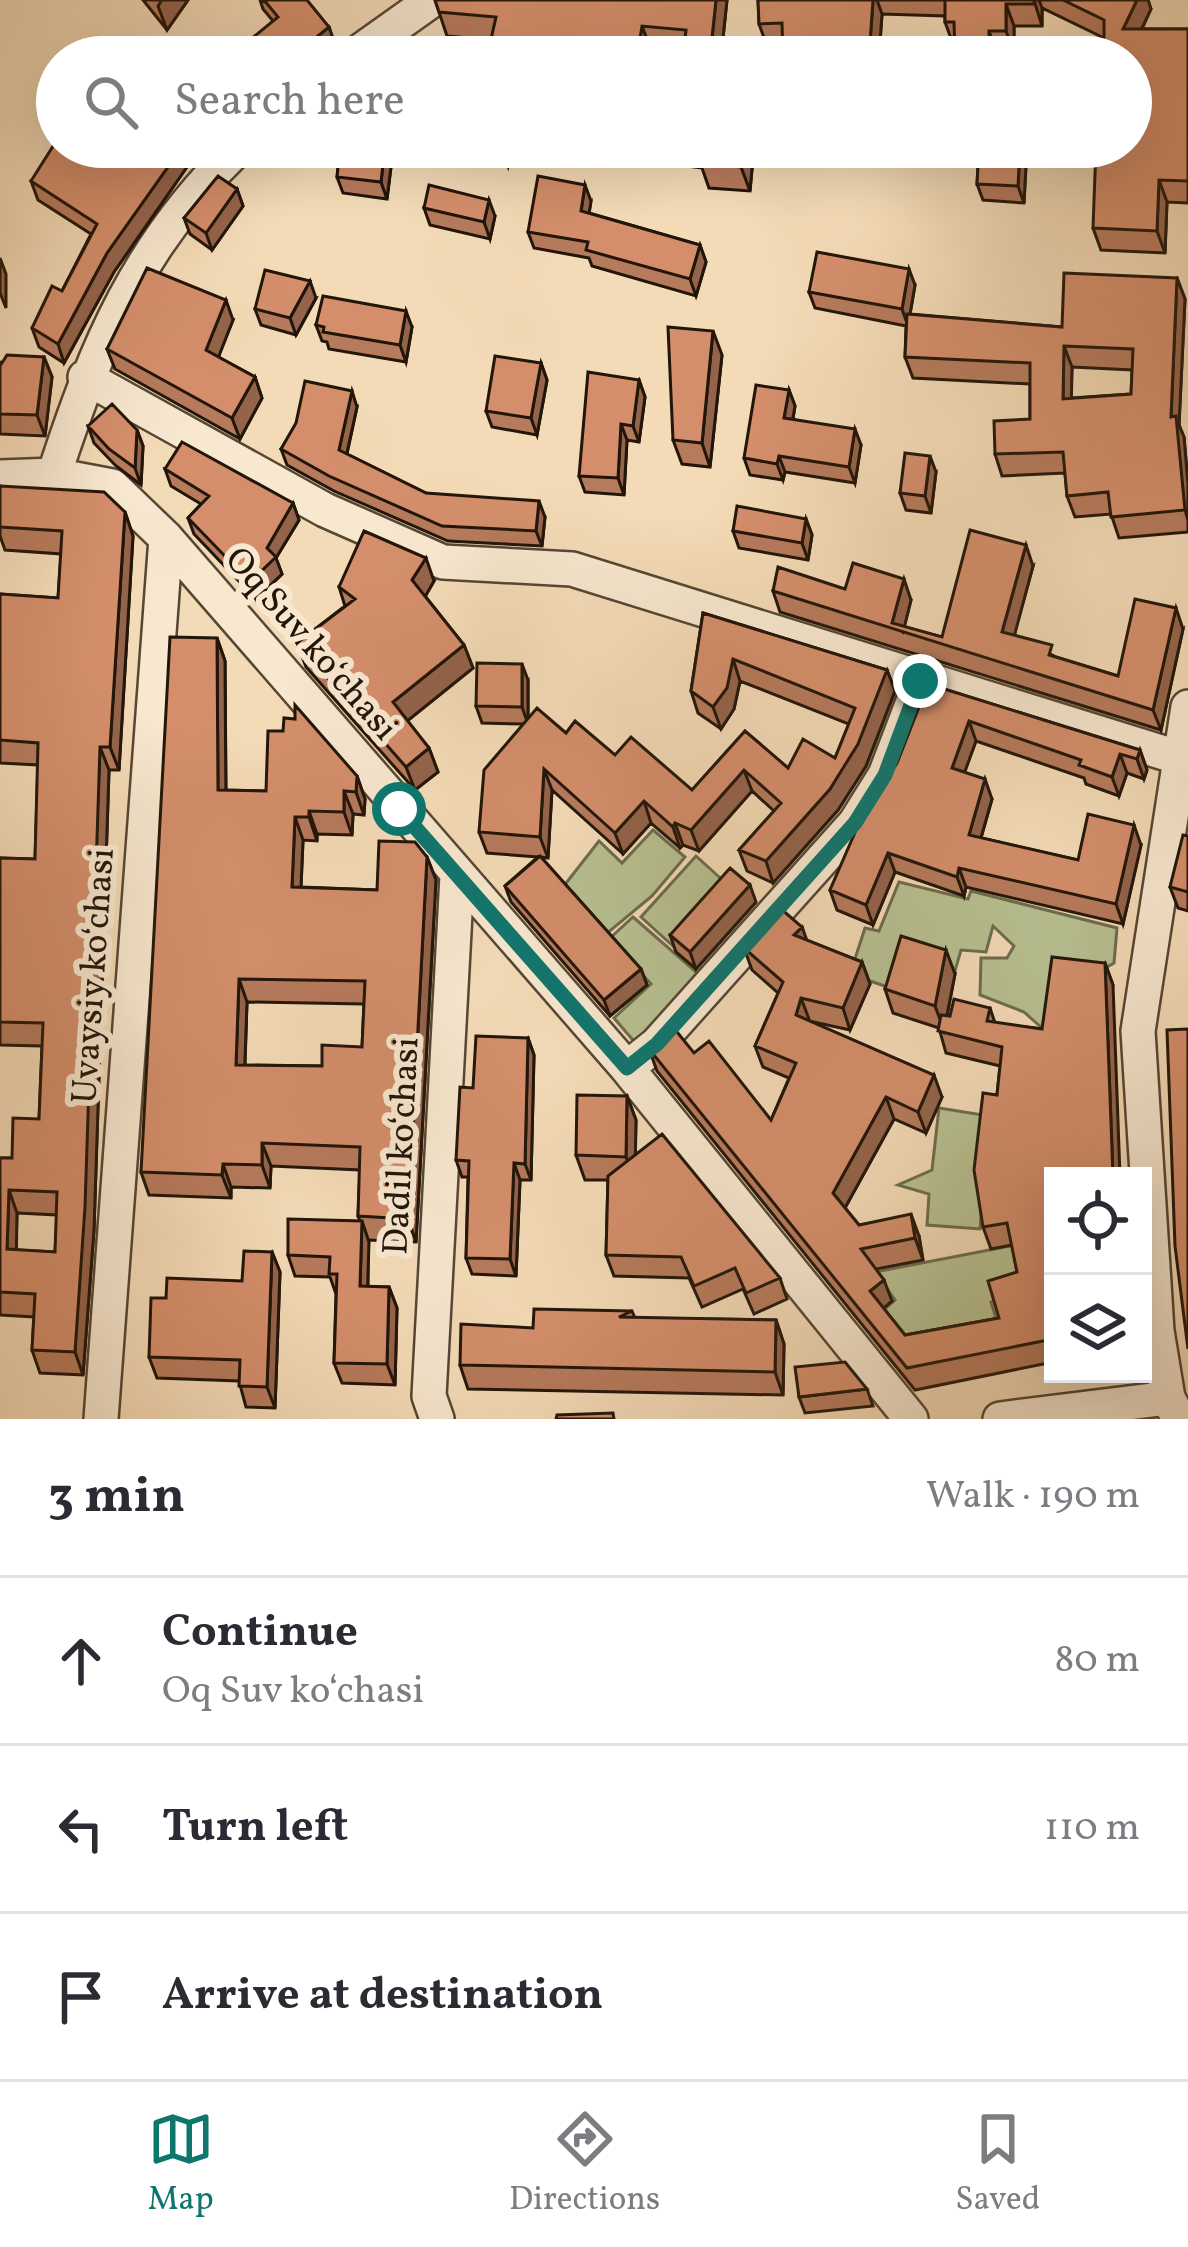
<!DOCTYPE html>
<meta charset="utf-8">
<style>
:root{--surface:#fff;--page:#f7f7f7;--text:#2b2b33;--muted:#7c7c81;--line:#e1e1e2;--accent:#0f766e}
body{margin:0;font-family:Vollkorn,serif;background:var(--page);color:var(--text)}
.controls{position:absolute;right:36px;bottom:36px;display:grid;overflow:hidden;border-radius:0px;box-shadow:0 12px 48px #0002}
.controls button{width:108px;height:108px;display:grid;place-items:center;padding:0;border:0;border-bottom:3px solid var(--line);background:var(--surface);color:var(--text);font:60px sans-serif}
.stop{position:absolute;width:36px;height:36px;margin:-27px;border:9px solid #0f766e;border-radius:50%;background:#fff}
.stop.end{background:#0f766e;border-color:#fff;box-shadow:0 3px 12px #0008}
.list{margin:0;padding:0;list-style:none}
h2{display:flex;justify-content:space-between;align-items:center;height:156px;margin:0;padding:0 48px;font-size:51px}
h2 small{font-size:39px;font-weight:400;color:var(--muted)}
.list li{display:grid;grid-template-columns:78px 1fr auto;gap:36px;align-items:center;box-sizing:border-box;height:168px;padding:0 48px;border-top:3px solid var(--line)}
.list b{display:block;font-size:45px;white-space:nowrap}
.list p{margin:0;font-size:39px;white-space:nowrap;color:var(--muted)}
.list em{font-size:39px;font-style:normal;color:var(--muted)}
.icon{flex:none;width:66px;height:66px;fill:none;stroke:currentColor;stroke-width:2;stroke-linecap:round;stroke-linejoin:round}
.map{position:relative;flex:none;width:1188px;height:1419px;overflow:hidden}
.search{position:absolute;background:var(--surface);box-shadow:0 12px 48px #0002;left:36px;right:36px;top:36px;height:132px;display:flex;align-items:center;gap:30px;box-sizing:border-box;padding:0 42px;border-radius:66px;color:var(--muted);font-size:45px}
.sheet{height:660px;background:var(--surface)}
nav{display:flex;justify-content:space-around;align-items:center;box-sizing:border-box;height:168px;border-top:3px solid var(--line);background:var(--surface);font-size:33px;color:var(--muted)}
nav a{display:grid;justify-items:center;gap:6px}
nav .on{color:var(--accent)}
.map>svg:first-child{display:block}
.green{fill:#b8c192;stroke:#6d6b4e;stroke-width:3}
.lines{fill:none;stroke-linecap:round;stroke-linejoin:round}
.minor-casing{stroke:#564634;stroke-width:38}
.minor{stroke:#f8e8d0;stroke-width:33}
.wall{fill:#b67a5c;stroke:#221509;stroke-width:3;fill-rule:evenodd}
.shaded-wall{fill:#94634b;stroke:#221509;stroke-width:3}
.building{fill:#d48e6b;stroke:#221509;stroke-width:3;fill-rule:evenodd}
.route{stroke:#0f766e;stroke-width:15}
.labels{text-anchor:middle;dominant-baseline:central;stroke-width:12;stroke-linejoin:round;paint-order:stroke}
.street-label{font-size:36px;fill:#221509;stroke:#f8e8d0}
</style>
<div class="map">
<svg width="1188" height="1419" viewBox="0 0 1188 1419">
<rect width="100%" height="100%" fill="#f4dbb7"/>
<filter id="stains"><feTurbulence type="fractalNoise" baseFrequency=".00167" numOctaves="4"/><feColorMatrix values="0 0 0 0 .2 0 0 0 0 .09 0 0 0 0 .02 0 0 0 .5 -.17"/></filter>
<radialGradient id="worn" r=".72"><stop offset=".6" stop-color="#630" stop-opacity="0"/><stop offset="1" stop-color="#630" stop-opacity=".3"/></radialGradient>
<!-- green -->
<path class="green" d="M 653,830 L 685,857 L 652,896 L 605,935 L 563,887 L 599,841 L 622,863 Z
M 696,856 L 729,886 L 674,947 L 641,917 Z
M 899,882 L 968,899 L 971,891 L 1117,928 L 1114,963 L 1091,976 L 1057,969 L 1042,1028 L 1024,1012 L 980,995 L 981,958 L 1007,958 L 1014,946 L 993,926 L 986,952 L 961,950 L 955,971 L 908,957 L 896,990 L 850,974 L 865,928 L 879,931 Z
M 633,917 L 703,978 L 638,1046 L 614,1018 L 651,984 L 609,939 Z
M 939,1108 L 989,1116 L 980,1229 L 927,1225 L 929,1194 L 898,1185 L 932,1170 Z
M 1015,1245 L 1021,1293 L 991,1302 L 1002,1337 L 913,1353 L 880,1313 L 895,1300 L 875,1272 Z"/>
<g class="lines">
<!-- minor casing -->
<g class="minor-casing">
<path id="minor" d="M 352,57 L 432,0
M 239,147 C 139,243 96,345 54,475 L 112,486 L 166,538 L 627,1068 L 911,1419
M 85,377 L 325,510 L 443,562 L 572,569 L 1177,757
M 0,477 L 54,475
M 627,1068 L 657,1044 L 855,823 L 885,775 L 921,681
M 101,1419 L 166,538
M 437,1419 L 429,1396 L 457,876
M 1000,1419 L 1168,1398
M 1179,1419 L 1168,1398 L 1157,1331 L 1138,1031 L 1188,707"/>
</g>
<!-- minor -->
<use href="#minor" class="minor"/>
</g>
<!-- wall -->
<path class="wall" d="M 143,0 L 188,0 L 167,30 Z
M 260,0 L 329,27 L 335,45 L 273,21 L 263,9 Z
M 435,0 L 727,0 L 721,57 L 651,50 L 650,57 L 487,57 L 491,40 L 447,36 Z
M 758,0 L 1148,0 L 1151,9 L 1142,29 L 1188,29 L 1188,203 L 1167,202 L 1165,253 L 1101,250 L 1093,228 L 1131,147 L 1104,38 L 1042,8 L 1042,26 L 1014,26 L 1014,53 L 997,53 L 997,57 L 955,57 L 955,44 L 953,44 L 945,22 L 945,16 L 882,14 L 879,57 L 783,57 L 783,46 L 767,46 L 759,24 Z
M 57,79 L 57,123 L 49,117 L 42,99 Z
M 340,147 L 388,147 L 392,159 L 387,199 L 343,193 L 337,177 Z
M 475,147 L 512,147 L 508,166 L 479,159 Z
M 664,147 L 754,147 L 750,191 L 709,188 L 702,168 L 670,164 Z
M 979,147 L 1027,147 L 1024,203 L 983,200 L 977,184 Z
M 187,167 L 114,272 L 64,363 L 39,347 L 32,328 L 62,291 L 91,234 L 38,200 L 31,181 Z
M 237,189 L 243,206 L 212,250 L 190,234 L 184,218 Z
M 591,201 L 589,213 L 700,245 L 706,262 L 696,296 L 592,266 L 589,258 L 534,248 L 528,232 Z
M 424,208 L 495,216 L 490,239 L 430,225 Z
M 1177,278 L 1185,299 L 1179,425 L 1184,437 L 1188,484 L 1188,532 L 1119,538 L 1111,514 L 1075,517 L 1067,496 L 1065,473 L 1002,476 L 995,454 L 1030,419 L 1030,384 L 913,378 L 905,357 L 906,326 L 815,308 L 809,292 L 915,285 L 910,314 L 1062,327 ZM 1072,367 L 1132,370 L 1131,394 L 1071,398 Z
M 316,298 L 296,335 L 261,325 L 255,309 Z
M 233,320 L 218,357 L 255,377 L 262,398 L 240,439 L 115,369 L 107,349 Z
M 316,325 L 412,327 L 406,362 L 329,349 L 327,342 L 322,341 Z
M 722,355 L 710,467 L 682,464 L 673,440 Z
M 44,357 L 52,377 L 45,436 L 0,434 L 0,361 L 1,364 Z
M 541,363 L 547,380 L 537,435 L 492,427 L 486,411 Z
M 639,380 L 645,397 L 639,442 L 627,440 L 624,495 L 585,492 L 579,476 Z
M 789,390 L 795,406 L 793,419 L 861,445 L 855,483 L 785,472 L 783,480 L 750,475 L 744,458 Z
M 357,407 L 347,454 L 426,493 L 545,517 L 542,546 L 448,541 L 334,491 L 287,465 L 281,449 Z
M 88,426 L 137,430 L 143,446 L 141,485 L 115,465 L 94,443 Z
M 165,469 L 293,503 L 299,520 L 276,558 L 282,574 L 256,599 L 194,534 L 188,518 L 201,504 L 171,486 Z
M 936,472 L 931,513 L 906,510 L 900,493 Z
M 0,486 L 125,512 L 133,536 L 119,770 L 109,770 L 94,1230 L 83,1375 L 40,1373 L 32,1350 L 34,1317 L 0,1315 L 0,1158 L 12,1158 L 39,1119 L 42,1046 L 0,1045 L 0,858 L 35,859 L 38,765 L 0,763 L 0,594 L 58,598 L 61,554 L 5,550 L 0,536 ZM 17,1213 L 57,1215 L 55,1252 L 16,1250 Z
M 806,519 L 812,535 L 808,560 L 739,548 L 733,531 Z
M 1033,566 L 1014,635 L 1056,657 L 1118,676 L 1183,629 L 1161,730 L 780,612 L 773,591 L 845,589 L 911,600 L 904,627 L 942,637 Z
M 434,581 L 425,596 L 464,645 L 473,668 L 407,721 L 429,748 L 438,772 L 415,790 L 306,667 L 297,643 L 345,606 L 339,587 Z
M 703,613 L 887,670 L 895,691 L 866,766 L 838,810 L 773,883 L 747,871 L 739,850 L 774,811 L 752,791 L 699,851 L 683,845 L 680,848 L 651,823 L 623,854 L 552,790 L 548,858 L 541,857 L 641,969 L 647,985 L 610,1016 L 511,902 L 505,886 L 538,857 L 487,853 L 479,832 L 523,724 L 482,723 L 476,706 L 528,680 L 528,718 L 566,733 L 692,790 L 745,731 L 788,768 L 835,758 L 849,724 L 740,681 L 734,709 L 721,729 L 698,713 L 691,691 Z
M 217,638 L 225,661 L 226,790 L 266,791 L 357,776 L 365,799 L 364,815 L 353,814 L 352,835 L 317,834 L 317,841 L 303,840 L 301,887 L 377,890 L 427,857 L 436,880 L 416,1242 L 368,1240 L 368,1287 L 389,1287 L 397,1308 L 395,1385 L 342,1383 L 334,1363 L 336,1294 L 330,1277 L 295,1276 L 288,1255 L 360,1221 L 358,1216 L 360,1170 L 271,1166 L 270,1188 L 231,1187 L 231,1198 L 149,1195 L 141,1172 ZM 247,1002 L 364,1004 L 362,1047 L 322,1066 L 245,1065 Z
M 928,684 L 1140,750 L 1147,770 L 1144,779 L 1127,773 L 1119,796 L 1086,784 L 1084,778 L 976,741 L 964,772 L 992,799 L 981,838 L 1078,860 L 1141,845 L 1123,924 L 966,887 L 964,896 L 895,872 L 873,925 L 837,910 L 830,890 L 897,763 Z
M 1188,836 L 1188,911 L 1178,908 L 1170,887 Z
M 756,902 L 696,969 L 676,952 L 670,935 Z
M 802,927 L 806,940 L 862,962 L 870,984 L 850,1030 L 809,1021 L 942,1097 L 926,1133 L 894,1119 L 845,1208 L 859,1225 L 919,1236 L 923,1260 L 876,1269 L 892,1301 L 883,1308 L 905,1335 L 999,1318 L 1017,1272 L 1012,1245 L 991,1249 L 983,1227 L 1000,1066 L 946,1053 L 939,1028 L 893,1013 L 885,989 L 955,974 L 947,1016 L 990,1008 L 995,1023 L 1042,1029 L 1105,963 L 1113,985 L 1053,1176 L 1053,1362 L 915,1390 L 657,1071 L 649,1049 L 694,1053 L 771,1120 L 789,1078 L 763,1067 L 755,1046 L 778,993 L 752,970 L 744,948 Z
M 528,1038 L 534,1055 L 531,1180 L 520,1180 L 516,1276 L 472,1274 L 466,1258 L 468,1177 L 462,1177 L 456,1160 L 473,1088 Z
M 627,1096 L 636,1120 L 635,1155 L 780,1278 L 787,1299 L 754,1314 L 743,1289 L 702,1307 L 689,1278 L 614,1276 L 606,1255 L 608,1180 L 585,1180 L 576,1155 Z
M 272,1252 L 280,1272 L 275,1408 L 246,1407 L 239,1381 L 157,1378 L 149,1357 L 166,1298 L 242,1281 Z
M 632,1311 L 635,1318 L 776,1320 L 784,1344 L 783,1395 L 468,1389 L 460,1365 L 533,1328 Z
M 867,1389 L 873,1406 L 805,1413 L 799,1397 Z"/>
<!-- shaded-wall -->
<path class="shaded-wall" d="M 162,0 L 188,0 L 167,30 L 158,6 Z
M 716,0 L 727,0 L 721,57 L 710,57 Z
M 873,0 L 877,0 L 882,14 L 879,57 L 869,57 Z
M 1034,0 L 1039,0 L 1042,8 L 1042,26 Z
M 1137,0 L 1148,0 L 1151,9 L 1131,51 L 1123,29 Z
M 1006,4 L 1014,26 L 1014,53 L 1006,31 Z
M 642,26 L 651,50 L 650,57 L 637,57 Z
M 329,27 L 335,45 L 321,57 L 292,57 Z
M 989,31 L 997,53 L 997,57 L 992,57 L 989,48 Z
M 182,147 L 211,147 L 187,167 L 114,272 L 64,363 L 58,344 L 107,253 Z
M 385,147 L 388,147 L 392,159 L 387,199 L 381,182 Z
M 501,147 L 512,147 L 508,166 Z
M 743,147 L 754,147 L 750,191 L 741,167 Z
M 1020,147 L 1027,147 L 1024,203 L 1018,186 Z
M 1159,180 L 1167,202 L 1165,253 L 1157,231 Z
M 585,185 L 591,201 L 587,227 L 581,211 Z
M 237,189 L 243,206 L 212,250 L 206,233 Z
M 489,200 L 495,216 L 490,239 L 484,222 Z
M 700,245 L 706,262 L 696,296 L 690,279 Z
M 0,258 L 6,274 L 6,308 L 0,293 Z
M 909,269 L 915,285 L 908,326 L 902,309 Z
M 1177,278 L 1185,299 L 1179,425 L 1184,437 L 1188,484 L 1188,520 L 1185,510 L 1171,417 Z
M 310,281 L 316,298 L 296,335 L 290,318 Z
M 226,300 L 233,320 L 213,371 L 206,350 Z
M 406,311 L 412,327 L 406,362 L 400,345 Z
M 713,331 L 722,355 L 710,467 L 702,443 Z
M 1064,346 L 1072,367 L 1071,420 L 1063,399 Z
M 44,357 L 52,377 L 45,436 L 37,415 Z
M 541,363 L 547,380 L 537,435 L 531,418 Z
M 255,377 L 262,398 L 240,439 L 232,418 Z
M 639,380 L 645,397 L 639,442 L 633,426 Z
M 789,390 L 795,406 L 790,435 L 784,418 Z
M 352,391 L 357,407 L 344,466 L 339,450 Z
M 621,424 L 627,440 L 624,495 L 618,478 Z
M 855,429 L 861,445 L 855,483 L 849,467 Z
M 137,430 L 143,446 L 141,485 L 135,468 Z
M 779,456 L 785,472 L 783,480 L 777,464 Z
M 930,456 L 936,472 L 931,513 L 925,496 Z
M 539,501 L 545,517 L 542,546 L 536,531 Z
M 293,503 L 299,520 L 276,558 L 282,574 L 256,599 L 250,582 L 267,548 Z
M 125,512 L 133,536 L 119,770 L 110,747 Z
M 806,519 L 812,535 L 808,560 L 802,543 Z
M 1026,545 L 1033,566 L 1010,652 L 1002,632 Z
M 426,558 L 434,581 L 421,604 L 412,580 Z
M 904,579 L 911,600 L 903,632 L 892,623 Z
M 1176,608 L 1183,629 L 1161,730 L 1153,710 Z
M 217,638 L 225,661 L 226,813 L 218,790 Z
M 464,645 L 473,668 L 401,726 L 393,702 Z
M 733,659 L 740,681 L 734,709 L 721,729 L 713,707 Z
M 522,664 L 528,680 L 528,724 L 522,707 Z
M 887,670 L 895,691 L 866,766 L 838,810 L 773,883 L 766,861 L 830,789 Z
M 969,721 L 976,741 L 959,788 L 952,768 Z
M 100,747 L 109,770 L 94,1230 L 83,1375 L 75,1352 Z
M 429,748 L 438,772 L 415,790 L 406,767 Z
M 1140,750 L 1147,770 L 1144,779 L 1137,759 Z
M 1120,754 L 1127,773 L 1119,796 L 1112,777 Z
M 544,769 L 552,790 L 548,858 L 540,837 Z
M 744,770 L 752,791 L 699,851 L 691,830 Z
M 357,776 L 365,799 L 364,815 L 356,792 Z
M 985,779 L 992,799 L 976,855 L 969,835 Z
M 344,791 L 353,814 L 352,835 L 344,812 Z
M 644,801 L 651,823 L 623,854 L 615,833 Z
M 309,811 L 317,834 L 317,841 L 309,817 Z
M 295,817 L 303,840 L 300,910 L 292,887 Z
M 675,823 L 683,845 L 680,848 L 673,827 Z
M 1134,825 L 1141,845 L 1123,924 L 1116,904 Z
M 888,853 L 895,872 L 873,925 L 866,905 Z
M 427,857 L 436,880 L 416,1242 L 408,1219 Z
M 959,868 L 966,887 L 964,896 L 957,877 Z
M 750,885 L 756,902 L 696,969 L 690,952 Z
M 802,927 L 810,949 L 794,935 Z
M 946,950 L 955,974 L 944,1030 L 935,1006 Z
M 862,962 L 870,984 L 850,1030 L 843,1008 Z
M 1105,963 L 1113,985 L 1120,1176 L 1113,1176 Z
M 641,969 L 647,985 L 610,1016 L 604,1000 Z
M 239,979 L 247,1002 L 244,1088 L 236,1065 Z
M 801,998 L 809,1019 L 803,1037 L 796,1015 Z
M 528,1038 L 534,1055 L 531,1180 L 525,1164 Z
M 934,1075 L 942,1097 L 926,1133 L 918,1112 Z
M 627,1096 L 636,1120 L 635,1181 L 626,1157 Z
M 886,1097 L 894,1119 L 841,1215 L 833,1193 Z
M 262,1143 L 271,1166 L 270,1188 L 262,1165 Z
M 514,1163 L 520,1180 L 516,1276 L 510,1259 Z
M 223,1164 L 231,1187 L 231,1198 L 222,1175 Z
M 9,1190 L 17,1213 L 16,1272 L 7,1249 Z
M 911,1214 L 919,1236 L 923,1260 L 915,1238 Z
M 362,1221 L 369,1242 L 367,1307 L 360,1286 Z
M 272,1252 L 280,1272 L 275,1408 L 267,1387 Z
M 884,1280 L 892,1301 L 878,1313 L 870,1291 Z
M 389,1287 L 397,1308 L 395,1385 L 387,1364 Z
M 776,1320 L 784,1344 L 783,1395 L 775,1372 Z"/>
<!-- building -->
<path class="building" d="M 264,0 L 307,0 L 329,27 L 292,57 L 229,57 L 278,17 Z
M 435,0 L 716,0 L 710,57 L 683,57 L 686,30 L 642,26 L 637,57 L 537,57 L 521,54 L 520,57 L 487,57 L 496,17 L 439,12 Z
M 758,0 L 873,0 L 869,57 L 783,57 L 782,23 L 759,24 Z
M 945,0 L 1034,0 L 1034,4 L 1006,4 L 1006,31 L 989,31 L 989,48 L 982,48 L 982,57 L 955,57 L 954,22 L 945,22 Z
M 1063,0 L 1137,0 L 1123,29 L 1188,29 L 1188,181 L 1159,180 L 1157,231 L 1093,228 L 1096,147 L 1131,147 L 1131,57 L 1104,57 L 1104,20 Z
M 57,79 L 57,109 L 42,99 Z
M 57,140 L 57,147 L 182,147 L 107,253 L 58,344 L 32,328 L 52,286 L 62,291 L 97,224 L 31,181 Z
M 340,147 L 385,147 L 381,182 L 337,177 Z
M 701,147 L 743,147 L 741,167 L 700,164 Z
M 979,147 L 1020,147 L 1018,186 L 977,184 Z
M 218,176 L 237,189 L 206,233 L 184,218 Z
M 538,176 L 585,185 L 581,211 L 700,245 L 690,279 L 586,250 L 588,242 L 528,232 Z
M 429,185 L 489,200 L 484,222 L 424,208 Z
M 817,252 L 909,269 L 902,309 L 809,292 Z
M 147,268 L 226,300 L 206,350 L 255,377 L 232,418 L 107,349 Z
M 265,270 L 310,281 L 290,318 L 255,309 Z
M 1064,273 L 1177,278 L 1171,417 L 1176,416 L 1185,510 L 1111,517 L 1108,492 L 1067,496 L 1063,452 L 995,454 L 994,421 L 1030,419 L 1030,363 L 905,357 L 907,314 L 1062,327 ZM 1064,346 L 1133,349 L 1131,394 L 1063,399 Z
M 323,296 L 406,311 L 400,345 L 323,332 L 324,327 L 316,325 Z
M 668,327 L 713,331 L 702,443 L 673,440 Z
M 7,355 L 44,357 L 37,415 L 0,414 L 0,366 Z
M 495,356 L 541,363 L 531,418 L 486,411 Z
M 588,372 L 639,380 L 633,426 L 621,424 L 618,478 L 579,476 Z
M 305,381 L 352,391 L 339,450 L 426,493 L 539,501 L 536,531 L 442,526 L 329,476 L 281,449 L 296,423 Z
M 756,385 L 789,390 L 784,418 L 855,429 L 849,467 L 779,456 L 777,464 L 744,458 Z
M 112,404 L 137,430 L 135,468 L 109,449 L 88,426 Z
M 182,442 L 293,503 L 267,548 L 276,557 L 250,582 L 188,518 L 209,496 L 165,469 Z
M 905,453 L 930,456 L 925,496 L 900,493 Z
M 0,486 L 104,492 L 125,512 L 110,747 L 100,747 L 85,1207 L 75,1352 L 32,1350 L 35,1294 L 0,1292 L 0,1158 L 12,1158 L 13,1118 L 39,1119 L 43,1023 L 0,1022 L 0,858 L 35,859 L 38,743 L 0,740 L 0,594 L 58,598 L 62,531 L 0,527 ZM 9,1190 L 57,1192 L 55,1252 L 7,1249 Z
M 737,506 L 806,519 L 802,543 L 733,531 Z
M 970,530 L 1026,545 L 1002,632 L 1052,645 L 1049,655 L 1118,676 L 1135,599 L 1176,608 L 1153,710 L 773,591 L 778,567 L 845,589 L 853,563 L 904,579 L 892,623 L 942,637 Z
M 364,531 L 426,558 L 412,580 L 464,645 L 393,702 L 429,748 L 406,767 L 297,643 L 355,599 L 339,587 Z
M 703,613 L 887,670 L 858,744 L 830,789 L 766,861 L 739,850 L 781,803 L 744,770 L 691,830 L 675,823 L 673,827 L 644,801 L 615,833 L 544,769 L 540,837 L 479,832 L 484,770 L 537,708 L 566,733 L 575,721 L 615,755 L 631,737 L 692,790 L 745,731 L 788,768 L 803,739 L 835,758 L 855,708 L 733,659 L 727,688 L 713,707 L 691,691 Z
M 170,637 L 217,638 L 218,790 L 266,791 L 268,731 L 283,731 L 284,718 L 295,719 L 295,705 L 357,776 L 356,792 L 344,791 L 344,812 L 309,811 L 309,817 L 295,817 L 292,887 L 377,890 L 379,841 L 415,842 L 427,857 L 408,1219 L 358,1216 L 360,1147 L 262,1143 L 262,1165 L 223,1164 L 222,1175 L 141,1172 ZM 239,979 L 365,981 L 362,1047 L 322,1045 L 322,1066 L 236,1065 Z
M 477,663 L 522,664 L 522,707 L 476,706 Z
M 928,684 L 1140,750 L 1137,759 L 1120,754 L 1112,777 L 1079,765 L 1081,760 L 969,721 L 952,768 L 985,779 L 969,835 L 1078,860 L 1088,814 L 1134,825 L 1116,904 L 959,868 L 957,877 L 888,853 L 866,905 L 830,890 L 860,821 L 897,763 Z
M 1183,835 L 1188,836 L 1188,892 L 1170,887 Z
M 540,856 L 641,969 L 604,1000 L 505,886 Z
M 730,868 L 750,885 L 690,952 L 670,935 Z
M 780,908 L 802,927 L 794,935 L 862,962 L 843,1008 L 801,998 L 796,1015 L 934,1075 L 918,1112 L 886,1097 L 833,1193 L 859,1225 L 911,1214 L 915,1238 L 861,1249 L 884,1280 L 870,1291 L 905,1335 L 999,1318 L 988,1281 L 1017,1272 L 1007,1223 L 983,1227 L 974,1170 L 983,1093 L 997,1095 L 1002,1047 L 938,1031 L 941,1015 L 950,1016 L 954,999 L 990,1008 L 987,1021 L 1042,1029 L 1052,957 L 1105,963 L 1113,1176 L 1053,1176 L 1053,1339 L 907,1368 L 649,1049 L 673,1027 L 694,1053 L 709,1041 L 771,1120 L 796,1063 L 755,1046 L 783,982 L 744,948 Z
M 901,936 L 946,950 L 935,1006 L 885,989 Z
M 1188,1029 L 1188,1349 L 1175,1246 L 1167,1030 Z
M 476,1036 L 528,1038 L 525,1164 L 514,1163 L 510,1259 L 466,1258 L 469,1161 L 456,1160 L 460,1087 L 473,1088 Z
M 577,1095 L 627,1096 L 626,1157 L 576,1155 Z
M 662,1134 L 780,1278 L 746,1293 L 735,1268 L 694,1286 L 681,1257 L 606,1255 L 608,1176 Z
M 288,1219 L 362,1221 L 360,1286 L 389,1287 L 387,1364 L 334,1363 L 337,1274 L 329,1274 L 330,1257 L 288,1255 Z
M 244,1251 L 272,1252 L 267,1387 L 239,1386 L 240,1360 L 149,1357 L 151,1298 L 166,1298 L 167,1278 L 242,1281 Z
M 534,1309 L 632,1311 L 619,1317 L 776,1320 L 775,1372 L 460,1365 L 461,1324 L 533,1328 Z
M 845,1362 L 867,1389 L 799,1397 L 795,1367 Z
M 613,1413 L 614,1419 L 556,1419 L 557,1415 Z"/>
<g class="lines">
<!-- route -->
<path class="route" d="M 399,809 L 627,1068 L 657,1044 L 855,823 L 885,775 L 920,681"/>
</g>
<g class="labels">
<!-- street labels -->
<g class="street-label">
<text transform="translate(310 645) rotate(49)">Oq Suv koʻchasi</text>
<text transform="translate(95 976) rotate(-86)">Uvaysiy koʻchasi</text>
<text transform="translate(403 1146) rotate(-87)">Dadil koʻchasi</text>
</g>
</g>
<rect width="100%" height="100%" filter="url(#stains)"/>
<rect width="100%" height="100%" fill="url(#worn)"/>
</svg>
<div class="controls">
<button><svg class="icon" aria-label="locate" viewBox="0 0 24 24"><circle cx="12" cy="12" r="6"/><path d="M12 2v4M12 18v4M2 12h4M18 12h4"/></svg></button>
<button><svg class="icon" aria-label="layers" viewBox="0 0 24 24"><path d="M12 4l9 5-9 5-9-5zM3 14l9 5 9-5"/></svg></button>
</div>
<div class="stop" style="left:399px;top:809px"></div>
<div class="stop end" style="left:920px;top:681px"></div>
<div class="search"><svg class="icon" aria-label="search" viewBox="0 0 24 24"><circle cx="10" cy="10" r="6"/><path d="M15 15l6 6"/></svg>Search here</div>
</div>
<section class="sheet">
<h2>3 min<small>Walk · 190 m</small></h2>
<ul class="list">
<li><svg class="icon" aria-label="ahead" viewBox="0 0 24 24"><path d="M12 20V5M6 11l6-6 6 6"/></svg><div><b>Continue</b><p>Oq Suv koʻchasi</p></div><em>80 m</em></li>
<li><svg class="icon" aria-label="left" viewBox="0 0 24 24"><path d="M17 20v-9H6M10 6l-5 5 5 5"/></svg><div><b>Turn left</b></div><em>110 m</em></li>
<li><svg class="icon" aria-label="arrive" viewBox="0 0 24 24"><path d="M6 21V4h12l-3 4 3 4H6"/></svg><div><b>Arrive at destination</b></div></li>
</ul>
</section>
<nav>
<a class="on"><svg class="icon" aria-label="map" viewBox="0 0 24 24"><path d="M3 6l6-2 6 2 6-2v14l-6 2-6-2-6 2zM9 4v14M15 6v14"/></svg>Map</a>
<a><svg class="icon" aria-label="directions" viewBox="0 0 24 24"><path d="M12 3l9 9-9 9-9-9zM9 14v-3h6M13 9l2 2-2 2"/></svg>Directions</a>
<a><svg class="icon" aria-label="saved" viewBox="0 0 24 24"><path d="M7 4h10v16l-5-4-5 4z"/></svg>Saved</a>
</nav>
